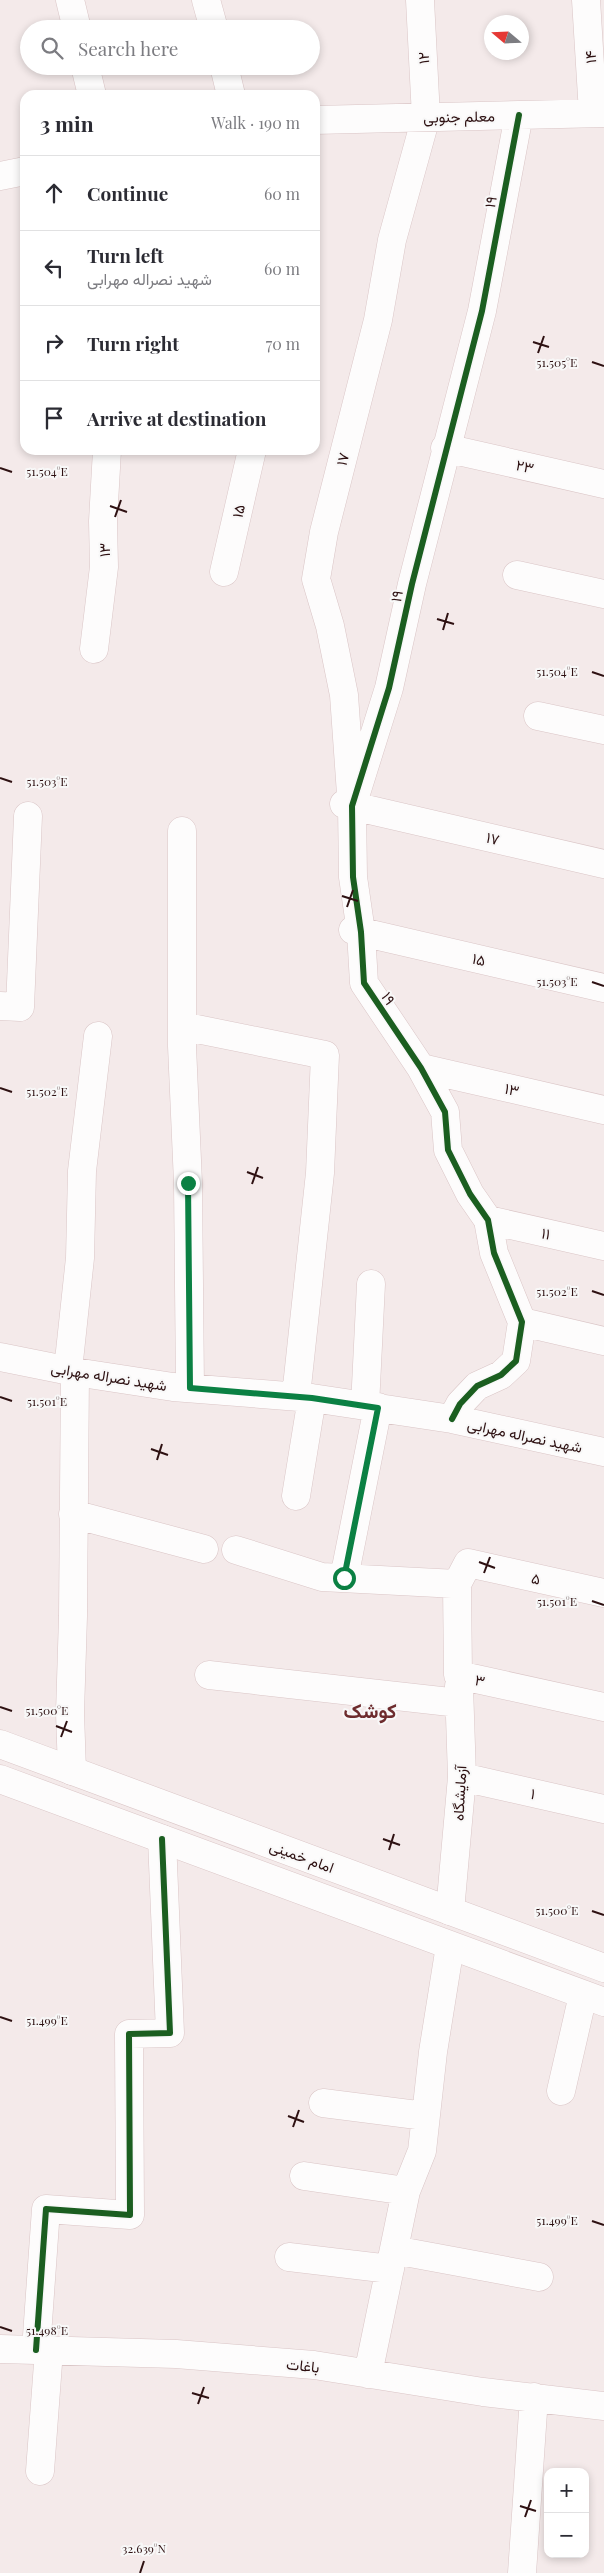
<!DOCTYPE html>
<meta charset="utf-8">
<style>
:root{--surface:#fff;--page:#f7f7f7;--text:#2b2b33;--muted:#7c7c81;--line:#e1e1e2}
body{margin:0;font-family:"Playfair Display",Vazirmatn,serif;background:var(--page);color:var(--text)}
.controls{position:absolute;right:15px;bottom:15px;display:grid;overflow:hidden;border-radius:10px;box-shadow:0 2px 8px #0003}
.controls button{width:45px;height:45px;display:grid;place-items:center;padding:0;border:0;border-bottom:1px solid var(--line);background:var(--surface);color:var(--text);font:25px sans-serif}
.compass{position:absolute;left:484px;top:15px;width:45px;height:45px;border-radius:50%;background:var(--surface);box-shadow:0 2px 8px #0003;rotate:289deg}
.stop{position:absolute;width:15px;height:15px;margin:-11px;border:4px solid #0b8043;border-radius:50%;background:#fff}
.stop.end{background:#0b8043;border-color:#fff;box-shadow:0 1px 5px #0008}
.list{margin:0;padding:0;list-style:none}
h2{display:flex;justify-content:space-between;align-items:center;height:65px;margin:0;padding:0 20px;font-size:21px}
h2 small{font-size:16px;font-weight:400;color:var(--muted)}
.list li{display:grid;grid-template-columns:32px 1fr auto;gap:15px;align-items:center;box-sizing:border-box;height:75px;padding:0 20px;border-top:1px solid var(--line)}
.list b{display:block;font-size:19px;white-space:nowrap}
.list p{margin:0;font-size:16px;white-space:nowrap;color:var(--muted)}
.list em{font-size:16px;font-style:normal;color:var(--muted)}
.icon{flex:none;width:28px;height:28px;fill:none;stroke:currentColor;stroke-width:2;stroke-linecap:round;stroke-linejoin:round}
.map{position:relative;flex:none;width:604px;height:2573px;overflow:hidden}
.search{position:absolute;background:var(--surface);box-shadow:0 2px 8px #0003;left:20px;top:20px;width:300px;height:55px;display:flex;align-items:center;gap:12px;box-sizing:border-box;padding:0 18px;border-radius:28px;color:var(--muted);font-size:19px}
.panel{position:absolute;background:var(--surface);box-shadow:0 2px 8px #0003;left:20px;top:90px;width:300px;height:365px;border-radius:15px}
.map>svg:first-child{display:block}
.lines{fill:none;stroke-linecap:round;stroke-linejoin:round}
.minor-casing{stroke:#dac5c6;stroke-width:29}
.major-casing{stroke:#dac5c6;stroke-width:29}
.minor{stroke:#fdfcfc;stroke-width:28}
.major{stroke:#fdfcfc;stroke-width:28}
.cycleway-casing{stroke:#f8f8f8;stroke-width:9}
.cycleway{stroke:#1b5e20;stroke-width:6}
.route{stroke:#0b8043;stroke-width:6}
.ticks{fill:none;stroke:#2e1112;stroke-width:2}
.labels{text-anchor:middle;dominant-baseline:central;stroke-width:4;stroke-linejoin:round;paint-order:stroke}
.street-label{font-size:15px;fill:#2e1112;stroke:#f8f8f8}
.district-label{font-size:20px;font-weight:bold;fill:#6d2b2d;stroke:#f8f8f8}
.ticks-label{font-size:12px;text-anchor:middle;fill:#2e1112;stroke:#f8f8f8;stroke-width:4;stroke-linejoin:round;paint-order:stroke}
</style>
<div class="map">
<svg width="604" height="2573" viewBox="0 0 604 2573">
<rect width="100%" height="100%" fill="#f4eaea"/>
<g class="lines">
<!-- minor casing -->
<g class="minor-casing">
<path id="minor" d="M 70,0 L 77,29
M 206,0 L 214,29
M 586,0 L 593,113
M 85,66 L 92,95
M 224,66 L 231,95
M 315,120 L 604,113
M 0,176 L 25,171
M 445,448 L 604,484
M 224,572 L 252,450
M 517,575 L 604,594
M 94,649 L 104,567 L 103,521 L 107,450
M 538,716 L 604,730
M 351,794 L 344,695 L 330,626 L 316,579 L 324,532 L 378,320 L 392,240 L 426,117 L 420,0
M 344,804 L 604,864
M 182,831 L 182,1046 L 188,1183 L 190,1388
M 353,930 L 604,988
M 0,1006 L 20,1007 L 28,816
M 182,1026 L 325,1055 L 320,1173 L 296,1396
M 421,1068 L 604,1110
M 488,1220 L 604,1246
M 522,1322 L 604,1341
M 0,1357 L 75,1372 L 173,1387 L 312,1398 L 452,1419 L 604,1452
M 68,1370 L 80,1258 L 82,1171 L 98,1036
M 365,1406 L 371,1284
M 452,1419 L 460,1404 L 477,1386 L 501,1375 L 516,1361 L 522,1322 L 494,1253 L 488,1220 L 470,1194 L 448,1150 L 445,1112 L 421,1068 L 364,983 L 361,932 L 353,877 L 352,806 L 389,688 L 412,584 L 482,311 L 519,115
M 296,1496 L 312,1398
M 73,1514 L 204,1549
M 236,1550 L 322,1577 L 457,1584 L 458,1675 L 604,1707
M 344,1578 L 378,1407
M 457,1584 L 468,1563 L 604,1593
M 209,1675 L 459,1703
M 72,1771 L 70,1713 L 73,1616 L 75,1372
M 462,1777 L 604,1809
M 450,1911 L 462,1777 L 459,1686
M 561,2091 L 583,1995
M 323,2103 L 425,2116
M 304,2176 L 406,2191
M 394,2250 L 539,2277
M 289,2257 L 390,2269
M 0,2349 L 176,2354 L 314,2365 L 483,2392 L 604,2406
M 36,2350 L 46,2209 L 130,2215 L 129,2034 L 170,2033 L 162,1839
M 368,2374 L 406,2191 L 422,2151 L 433,2052 L 450,1946
M 40,2471 L 49,2350
M 522,2573 L 534,2397"/>
</g>
<!-- major casing -->
<g class="major-casing">
<path id="major" d="M 0,1744 L 604,1968
M 0,1779 L 604,2002"/>
</g>
<!-- minor -->
<use href="#minor" class="minor"/>
<!-- major -->
<use href="#major" class="major"/>
<!-- cycleway casing -->
<g class="cycleway-casing">
<path id="cycleway" d="M 452,1419 L 460,1404 L 477,1386 L 501,1375 L 516,1361 L 522,1322 L 494,1253 L 488,1220 L 470,1194 L 448,1150 L 445,1112 L 421,1068 L 364,983 L 361,932 L 353,877 L 352,806 L 389,688 L 412,584 L 482,311 L 519,115
M 36,2350 L 46,2209 L 130,2215 L 129,2034 L 170,2033 L 162,1839"/>
</g>
<!-- cycleway -->
<use href="#cycleway" class="cycleway"/>
</g>
<g class="lines">
<!-- route -->
<path class="route" d="M 188,1183 L 190,1388 L 312,1398 L 378,1408 L 344,1578"/>
</g>
<!-- ticks -->
<path class="ticks" d="M 533,342 L 549,347M 538,353 L 544,336M 592,362 L 604,366M 0,468 L 12,472M 110,506 L 127,512M 115,517 L 121,500M 437,619 L 454,624M 443,630 L 448,613M 592,672 L 604,676M 0,778 L 12,782M 342,896 L 358,901M 347,907 L 353,890M 592,982 L 604,986M 0,1088 L 12,1092M 247,1172 L 263,1178M 252,1184 L 258,1167M 592,1291 L 604,1295M 0,1397 L 12,1401M 151,1449 L 168,1455M 157,1460 L 162,1444M 479,1562 L 495,1568M 484,1573 L 490,1557M 592,1601 L 604,1605M 0,1707 L 12,1711M 56,1726 L 72,1732M 61,1737 L 67,1721M 383,1839 L 400,1845M 389,1850 L 394,1834M 592,1911 L 604,1915M 0,2017 L 12,2021M 288,2116 L 304,2122M 293,2127 L 299,2110M 592,2221 L 604,2225M 0,2327 L 12,2331M 192,2393 L 209,2398M 198,2404 L 204,2387M 520,2506 L 536,2511M 525,2517 L 531,2500M 140,2573 L 144,2561"/>
<g class="labels">
<!-- street labels -->
<g class="street-label">
<text transform="translate(590 57) rotate(-93)">۱۴</text>
<text transform="translate(423 58) rotate(-93)">۱۲</text>
<text transform="translate(459 116) rotate(-1)">معلم جنوبی</text>
<text transform="translate(490 202) rotate(-79)">۱۹</text>
<text transform="translate(342 459) rotate(-76)">۱۷</text>
<text transform="translate(525 466) rotate(13)">۲۳</text>
<text transform="translate(238 511) rotate(-77)">۱۵</text>
<text transform="translate(104 550) rotate(-91)">۱۳</text>
<text transform="translate(396 596) rotate(-78)">۱۹</text>
<text transform="translate(493 838) rotate(13)">۱۷</text>
<text transform="translate(479 959) rotate(13)">۱۵</text>
<text transform="translate(389 998) rotate(56)">۱۹</text>
<text transform="translate(512 1089) rotate(13)">۱۳</text>
<text transform="translate(546 1233) rotate(12)">۱۱</text>
<text transform="translate(109 1376) rotate(9)">شهید نصراله مهرابی</text>
<text transform="translate(525 1435) rotate(12)">شهید نصراله مهرابی</text>
<text transform="translate(536 1578) rotate(12)">۵</text>
<text transform="translate(480 1680) rotate(12)">۳</text>
<text transform="translate(459 1793) rotate(-87)">آزمایشگاه</text>
<text transform="translate(533 1793) rotate(12)">۱</text>
<text transform="translate(302 1856) rotate(20)">امام خمینی</text>
<text transform="translate(303 2365) rotate(6)">باغات</text>
</g>
<!-- district labels -->
<g class="district-label">
<text x="370" y="1709">کوشک</text>
</g>
</g>
<g class="ticks-label">
<text x="557" y="367">51.505°E</text>
<text x="47" y="476">51.504°E</text>
<text x="557" y="676">51.504°E</text>
<text x="47" y="786">51.503°E</text>
<text x="557" y="986">51.503°E</text>
<text x="47" y="1096">51.502°E</text>
<text x="557" y="1296">51.502°E</text>
<text x="47" y="1406">51.501°E</text>
<text x="557" y="1606">51.501°E</text>
<text x="47" y="1715">51.500°E</text>
<text x="557" y="1915">51.500°E</text>
<text x="47" y="2025">51.499°E</text>
<text x="557" y="2225">51.499°E</text>
<text x="47" y="2335">51.498°E</text>
<text x="144" y="2553">32.639°N</text>
</g>
</svg>
<div class="controls">
<button>+</button>
<button>−</button>
</div>
<svg class="compass" viewBox="-18 -18 36 36"><path d="M0-13l5 13h-10z" fill="#e53935"/><path d="M0 13l5-13h-10z" fill="#7c7c81"/></svg>
<div class="stop" style="left:344px;top:1578px"></div>
<div class="stop end" style="left:188px;top:1183px"></div>
<div class="search"><svg class="icon" aria-label="search" viewBox="0 0 24 24"><circle cx="10" cy="10" r="6"/><path d="M15 15l6 6"/></svg>Search here</div>
<section class="panel">
<h2>3 min<small>Walk · 190 m</small></h2>
<ul class="list">
<li><svg class="icon" aria-label="ahead" viewBox="0 0 24 24"><path d="M12 20V5M6 11l6-6 6 6"/></svg><div><b>Continue</b></div><em>60 m</em></li>
<li><svg class="icon" aria-label="left" viewBox="0 0 24 24"><path d="M17 20v-9H6M10 6l-5 5 5 5"/></svg><div><b>Turn left</b><p>شهید نصراله مهرابی</p></div><em>60 m</em></li>
<li><svg class="icon" aria-label="right" viewBox="0 0 24 24"><path d="M7 20v-9h11M14 6l5 5-5 5"/></svg><div><b>Turn right</b></div><em>70 m</em></li>
<li><svg class="icon" aria-label="arrive" viewBox="0 0 24 24"><path d="M6 21V4h12l-3 4 3 4H6"/></svg><div><b>Arrive at destination</b></div></li>
</ul>
</section>
</div>
